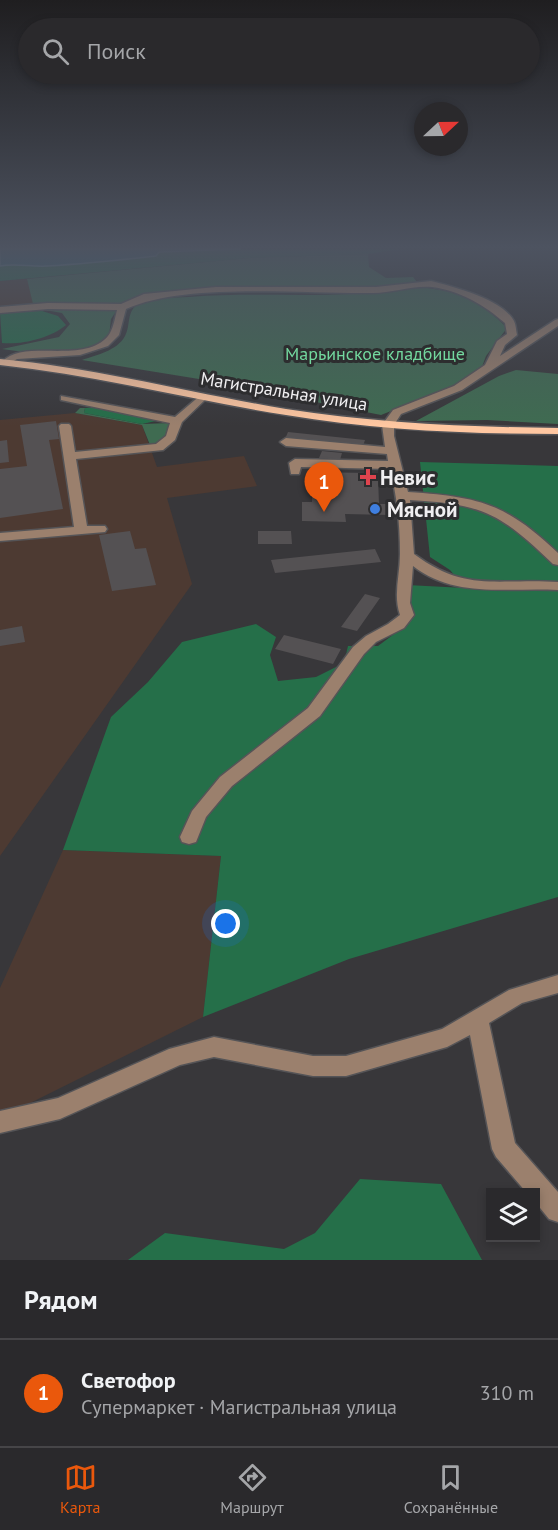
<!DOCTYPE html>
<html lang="ru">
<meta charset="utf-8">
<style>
:root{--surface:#2a292c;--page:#363538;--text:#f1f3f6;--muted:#a5a6a9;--line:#464548;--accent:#ea580c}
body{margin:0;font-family:"PT Sans",sans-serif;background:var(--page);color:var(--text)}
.controls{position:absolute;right:18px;bottom:18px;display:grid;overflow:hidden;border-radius:0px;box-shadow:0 3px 9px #0003}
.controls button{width:54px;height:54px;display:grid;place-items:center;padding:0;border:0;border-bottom:2px solid var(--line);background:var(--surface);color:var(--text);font:30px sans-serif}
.compass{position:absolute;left:414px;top:102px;width:54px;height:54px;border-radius:50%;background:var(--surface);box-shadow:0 3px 9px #0003;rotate:68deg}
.you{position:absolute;left:226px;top:924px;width:21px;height:21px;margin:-15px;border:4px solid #fff;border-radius:50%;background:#1a73e8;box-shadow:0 0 0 9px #1a73e833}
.badge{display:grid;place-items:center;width:39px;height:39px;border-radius:50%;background:var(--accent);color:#fff;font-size:20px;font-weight:700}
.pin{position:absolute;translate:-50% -50px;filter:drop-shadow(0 2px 3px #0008)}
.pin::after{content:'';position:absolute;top:32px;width:21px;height:18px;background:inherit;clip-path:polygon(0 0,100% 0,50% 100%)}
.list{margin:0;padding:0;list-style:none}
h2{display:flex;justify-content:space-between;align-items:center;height:78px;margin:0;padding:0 24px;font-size:26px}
h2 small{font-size:20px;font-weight:400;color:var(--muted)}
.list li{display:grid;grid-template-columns:39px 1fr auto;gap:18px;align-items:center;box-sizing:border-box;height:108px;padding:0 24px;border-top:2px solid var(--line)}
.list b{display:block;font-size:22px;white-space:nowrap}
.list p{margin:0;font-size:20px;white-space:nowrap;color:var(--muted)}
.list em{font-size:20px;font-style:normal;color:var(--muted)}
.icon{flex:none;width:33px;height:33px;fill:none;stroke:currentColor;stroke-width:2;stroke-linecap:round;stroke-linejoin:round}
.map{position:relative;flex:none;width:558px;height:1260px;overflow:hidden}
.search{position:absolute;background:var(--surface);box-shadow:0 3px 9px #0003;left:18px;right:18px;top:18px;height:66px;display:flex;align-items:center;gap:15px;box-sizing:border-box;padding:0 21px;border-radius:33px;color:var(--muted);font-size:22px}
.sheet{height:186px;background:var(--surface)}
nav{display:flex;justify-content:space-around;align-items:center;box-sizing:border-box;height:84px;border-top:2px solid var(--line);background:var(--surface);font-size:16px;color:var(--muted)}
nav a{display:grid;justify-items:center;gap:3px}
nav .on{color:var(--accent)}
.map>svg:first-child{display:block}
.industrial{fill:#4d3a32}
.green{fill:#3f6b51}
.forest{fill:#256f49}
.water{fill:#266680;stroke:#638fa2;stroke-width:1.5}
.building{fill:#545153}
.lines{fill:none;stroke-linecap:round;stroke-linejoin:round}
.minor-casing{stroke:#555457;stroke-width:3}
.major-casing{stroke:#555457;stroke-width:3}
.minor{fill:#9b806d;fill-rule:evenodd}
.major{fill:#ffc7a1;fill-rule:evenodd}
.health-dot{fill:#e0444e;stroke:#2d2d2f;stroke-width:2}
.shop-dot{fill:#3f7fe0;stroke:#2d2d2f;stroke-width:2}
.labels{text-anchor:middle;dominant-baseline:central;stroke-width:6;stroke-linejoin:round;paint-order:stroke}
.far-park-label{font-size:18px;fill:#73d89f;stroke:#2d2d2f}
.far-street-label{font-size:18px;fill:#f0eff1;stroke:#2d2d2f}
.poi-label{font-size:21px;font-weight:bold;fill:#f0eff1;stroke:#2d2d2f;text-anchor:start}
</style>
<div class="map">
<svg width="558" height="1260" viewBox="0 0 558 1260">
<rect width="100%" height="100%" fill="#38373a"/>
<!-- industrial -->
<path class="industrial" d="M 27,279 L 34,303 L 0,306 L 0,281 Z
M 75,413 L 142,425 L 157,467 L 244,456 L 257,486 L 167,498 L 192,584 L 0,856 L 0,420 Z
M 63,850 L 221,856 L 203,1017 L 0,1118 L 0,988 Z"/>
<!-- green -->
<path class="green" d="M 368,254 L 369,267 L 386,278 L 413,277 L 417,282 L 375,288 L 252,287 L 147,295 L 121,304 L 111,319 L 109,336 C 84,359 35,354 2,349 L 59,337 L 70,324 L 62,313 L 34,308 L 27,279 L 249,258 Z
M 413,287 C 453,289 478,298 507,328 L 486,356 L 480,372 L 456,385 L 381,415 L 205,380 L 82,360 C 96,355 117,351 125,336 C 131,326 126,310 139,304 C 152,297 174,298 189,297 C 263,291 339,301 413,287 Z
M 516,370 L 558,374 L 558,424 L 487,420 L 416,421 L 499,376 Z
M 80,408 L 85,408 L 84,413 L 142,424 L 170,423 C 167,435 163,442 150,445 L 142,425 L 75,413 Z"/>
<!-- forest -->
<path class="forest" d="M 241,249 L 400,249 L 368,254 L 249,258 L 0,281 L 0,266 C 16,263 31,267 47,266 C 84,264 120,260 156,256 L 159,252 Z
M 42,311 L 58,316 L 66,325 C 51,338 22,345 2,343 L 0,312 Z
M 102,407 L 140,417 L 154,418 L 156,421 L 142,424 L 84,413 L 85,408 Z
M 420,462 L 558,466 L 558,897 L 349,959 L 203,1017 L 221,856 L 63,850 L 111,717 L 148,682 L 182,642 L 256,624 L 276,637 L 270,655 L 278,681 L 316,677 L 344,663 L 348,646 L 378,646 L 410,622 L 407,585 L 465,588 L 450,570 L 430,557 Z
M 360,1179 L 441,1184 L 482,1260 L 128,1260 L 165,1233 L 284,1249 L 315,1233 Z"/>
<!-- water -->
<path class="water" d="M 0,249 L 241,249 L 159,252 L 156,256 C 120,260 84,264 47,266 C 31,267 16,263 0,266 Z"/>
<!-- building -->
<path class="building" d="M 56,421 L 59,439 L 49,440 L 63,509 L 0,518 L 0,469 L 27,466 L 20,425 Z
M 288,432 L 365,440 L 363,446 L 285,439 Z
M 7,440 L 9,462 L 0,463 L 0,441 Z
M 322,451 L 342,453 L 340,460 L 319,458 Z
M 313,472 L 369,473 L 378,478 L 379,504 L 389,504 L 390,515 L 345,514 L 346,522 L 302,521 L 302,502 L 312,502 Z
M 130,531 L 135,549 L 146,548 L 156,585 L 112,591 L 99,535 Z
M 258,531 L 291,531 L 292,544 L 258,544 Z
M 375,549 L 381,562 L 275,573 L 271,560 Z
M 365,594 L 380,598 L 357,631 L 341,627 Z
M 22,626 L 25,642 L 0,646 L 0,630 Z
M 284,635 L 341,649 L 333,664 L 275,649 Z"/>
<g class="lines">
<!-- minor casing -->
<g class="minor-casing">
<path id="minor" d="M 431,281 C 454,287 502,299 514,321 C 516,325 516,331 517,335 L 505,345 L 500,356 L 555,320 L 558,319 L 558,326 L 462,390 L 401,414 L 394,425 L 394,436 L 408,492 C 480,497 505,503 558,553 L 558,565 L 553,564 C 500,513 483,504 410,500 L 414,554 C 466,593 498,578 558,582 L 558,590 C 508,587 455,599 413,566 L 410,603 L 414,615 L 404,628 L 376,642 L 364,654 L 320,716 L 232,786 L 206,817 L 196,842 L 189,844 L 182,842 L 180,837 L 192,811 L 220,777 L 308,708 L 353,647 L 366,636 L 388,624 L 400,615 C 393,595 400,575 400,554 C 400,525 397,496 390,469 L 301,467 L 299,474 L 291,474 L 289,463 L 295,459 L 388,461 L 387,454 L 286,446 L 280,442 L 286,438 L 385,447 L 382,425 L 393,410 L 454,386 L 485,365 L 497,341 L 507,334 L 505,323 C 484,305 461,291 432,287 C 413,285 392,293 373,293 C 305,294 185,282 126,309 L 119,335 L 108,346 L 80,355 L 17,359 L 7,365 L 2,362 C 23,338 84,365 108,336 C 113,330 115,318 117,310 L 48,309 L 0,313 L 0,307 L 48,303 L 121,304 L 144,294 L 216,287 L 376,287 Z
M 202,394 L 208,397 L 182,422 L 175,440 L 163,450 L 76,459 L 87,526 L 105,526 L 107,529 L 105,532 L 0,541 L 0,533 L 74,527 L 59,426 L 61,424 L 69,424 L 71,426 L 75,452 L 156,444 L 166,436 L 170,423 L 61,400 L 61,396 L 175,417 Z
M 558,975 L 558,993 L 522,1003 L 489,1023 L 515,1143 L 558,1192 L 558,1222 L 549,1219 L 536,1203 L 536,1192 L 526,1192 L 496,1157 L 492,1149 L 470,1035 L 447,1047 L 346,1076 L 313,1076 L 214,1057 L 180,1065 L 60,1119 L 0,1133 L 0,1111 L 58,1098 L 169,1049 L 214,1037 L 313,1056 L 346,1056 L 442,1029 L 509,990 Z"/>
</g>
<!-- major casing -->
<g class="major-casing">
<path id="major" d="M 0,359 C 97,368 190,393 286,409 C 376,423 467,427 558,428 L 558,434 C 467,434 376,430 286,415 C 190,400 97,375 0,365 Z"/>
</g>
<!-- minor -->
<use href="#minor" class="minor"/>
<!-- major -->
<use href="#major" class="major"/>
</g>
<!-- sky -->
<linearGradient id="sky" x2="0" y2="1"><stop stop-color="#1f1e20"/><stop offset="0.58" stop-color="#4d5360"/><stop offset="1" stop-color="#4d5360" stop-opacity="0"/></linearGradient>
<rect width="558" height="426" fill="url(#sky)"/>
<!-- markers -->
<path class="health-dot" d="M365 468h6v6h6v6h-6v6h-6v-6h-6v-6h6z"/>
<circle class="shop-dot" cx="375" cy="509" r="6"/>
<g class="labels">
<!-- far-park labels -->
<g class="far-park-label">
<text x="375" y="353">Марьинское кладбище</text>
</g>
<!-- far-street labels -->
<g class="far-street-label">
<text transform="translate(284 391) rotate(9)">Магистральная улица</text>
</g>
<!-- poi labels -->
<g class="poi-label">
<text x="380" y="477">Невис</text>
<text x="387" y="509">Мясной</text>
</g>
</g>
</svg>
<div class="controls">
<button><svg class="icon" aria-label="layers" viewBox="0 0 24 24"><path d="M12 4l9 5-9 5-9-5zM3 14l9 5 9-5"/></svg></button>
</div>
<svg class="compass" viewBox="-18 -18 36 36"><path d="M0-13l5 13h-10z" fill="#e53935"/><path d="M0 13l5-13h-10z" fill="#a5a6a9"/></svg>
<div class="you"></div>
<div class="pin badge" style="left:324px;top:512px">1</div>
<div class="search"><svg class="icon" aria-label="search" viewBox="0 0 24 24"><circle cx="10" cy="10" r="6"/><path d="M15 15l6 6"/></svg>Поиск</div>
</div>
<section class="sheet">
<h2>Рядом<small></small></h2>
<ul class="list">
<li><span class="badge">1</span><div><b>Светофор</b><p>Супермаркет · Магистральная улица</p></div><em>310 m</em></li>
</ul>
</section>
<nav>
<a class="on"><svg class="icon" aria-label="map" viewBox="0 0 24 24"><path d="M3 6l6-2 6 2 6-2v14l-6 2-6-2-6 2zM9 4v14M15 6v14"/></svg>Карта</a>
<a><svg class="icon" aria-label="directions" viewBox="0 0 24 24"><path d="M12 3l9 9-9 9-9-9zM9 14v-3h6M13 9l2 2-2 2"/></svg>Маршрут</a>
<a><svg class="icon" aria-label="saved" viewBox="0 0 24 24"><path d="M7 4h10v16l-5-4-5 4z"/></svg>Сохранённые</a>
</nav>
